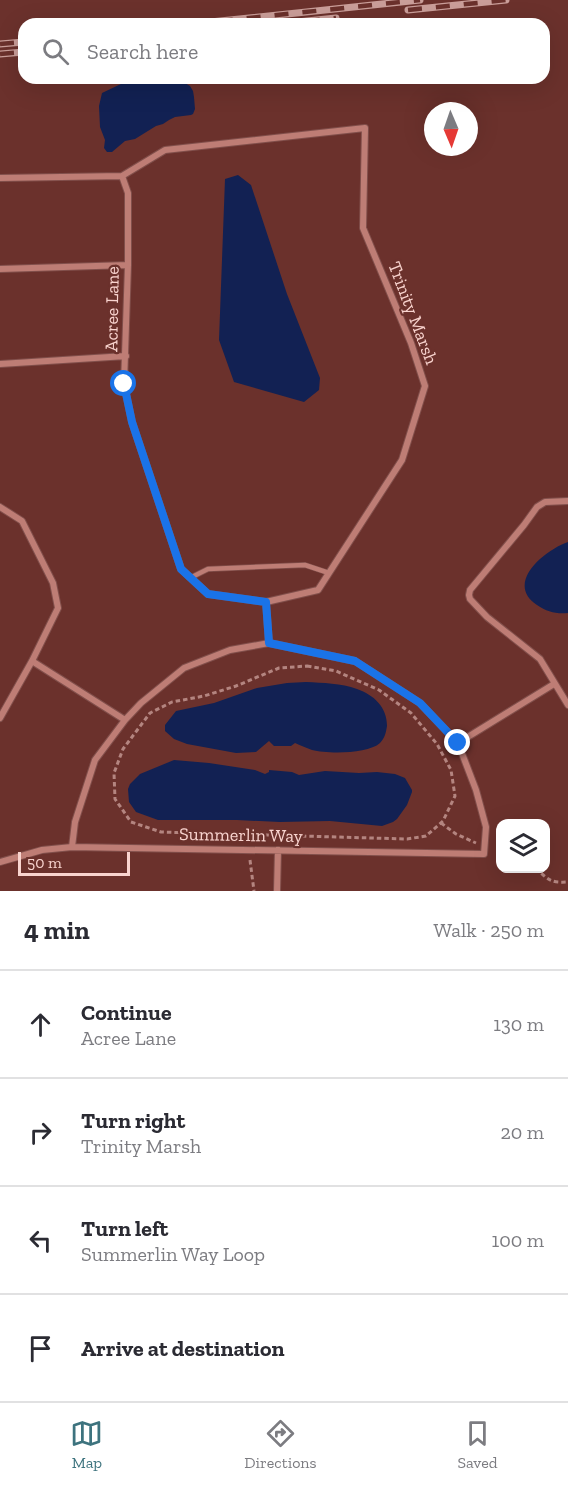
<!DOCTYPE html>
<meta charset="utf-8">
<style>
:root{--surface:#fff;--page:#f7f7f7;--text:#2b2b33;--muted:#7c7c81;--line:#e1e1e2;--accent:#3d737e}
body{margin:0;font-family:"Zilla Slab",serif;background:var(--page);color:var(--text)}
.controls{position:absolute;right:18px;bottom:18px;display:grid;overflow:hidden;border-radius:12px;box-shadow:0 6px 24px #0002}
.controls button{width:54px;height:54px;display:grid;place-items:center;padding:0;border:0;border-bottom:2px solid var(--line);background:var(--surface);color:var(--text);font:30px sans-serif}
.compass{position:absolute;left:424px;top:102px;width:54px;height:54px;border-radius:50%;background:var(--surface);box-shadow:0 6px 24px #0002;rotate:178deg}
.scale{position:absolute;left:18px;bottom:15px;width:112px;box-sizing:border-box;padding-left:6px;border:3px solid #f9d4cf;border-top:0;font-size:16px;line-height:21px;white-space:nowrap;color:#f9d4cf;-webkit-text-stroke:4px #6b312c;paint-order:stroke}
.stop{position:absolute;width:18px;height:18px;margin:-14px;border:4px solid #1a73e8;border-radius:50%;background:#fff}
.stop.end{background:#1a73e8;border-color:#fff;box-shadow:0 2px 6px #0008}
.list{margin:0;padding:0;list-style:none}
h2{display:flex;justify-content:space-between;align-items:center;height:78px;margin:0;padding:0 24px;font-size:26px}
h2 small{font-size:20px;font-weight:400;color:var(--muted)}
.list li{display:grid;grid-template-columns:39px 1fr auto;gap:18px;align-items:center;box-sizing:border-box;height:108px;padding:0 24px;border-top:2px solid var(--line)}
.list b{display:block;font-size:22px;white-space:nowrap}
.list p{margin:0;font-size:20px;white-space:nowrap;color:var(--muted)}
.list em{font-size:20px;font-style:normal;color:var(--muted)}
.icon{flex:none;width:33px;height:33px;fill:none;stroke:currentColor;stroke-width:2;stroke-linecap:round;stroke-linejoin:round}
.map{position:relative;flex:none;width:568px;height:891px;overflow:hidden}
.search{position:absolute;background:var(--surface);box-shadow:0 6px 24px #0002;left:18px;right:18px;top:18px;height:66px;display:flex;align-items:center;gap:15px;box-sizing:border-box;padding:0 21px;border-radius:18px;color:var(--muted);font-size:22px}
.sheet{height:510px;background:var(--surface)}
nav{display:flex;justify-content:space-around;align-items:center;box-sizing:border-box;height:84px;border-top:2px solid var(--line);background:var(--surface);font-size:16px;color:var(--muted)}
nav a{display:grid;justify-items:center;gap:3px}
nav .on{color:var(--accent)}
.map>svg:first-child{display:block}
.water{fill:#122153}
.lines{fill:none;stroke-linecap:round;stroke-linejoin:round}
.lane-casing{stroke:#814f4b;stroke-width:6}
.street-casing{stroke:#814f4b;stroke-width:8}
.path{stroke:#b48580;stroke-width:3;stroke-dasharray:4.5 3;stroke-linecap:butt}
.lane{stroke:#be7d75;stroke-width:4.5}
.street{stroke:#be7d75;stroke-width:6}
.rail-casing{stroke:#ca9e99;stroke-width:7}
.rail{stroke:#6b312c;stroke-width:4.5;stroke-dasharray:14;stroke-linecap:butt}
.route{stroke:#1a73e8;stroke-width:8}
.labels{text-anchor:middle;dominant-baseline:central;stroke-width:4.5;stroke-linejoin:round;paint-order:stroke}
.street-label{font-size:18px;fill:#f9d4cf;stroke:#6b312c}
</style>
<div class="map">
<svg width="568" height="891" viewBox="0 0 568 891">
<rect width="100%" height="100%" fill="#6b312c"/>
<!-- water -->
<path class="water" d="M 143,80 L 174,81 L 185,83 L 190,86 L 193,91 L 194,97 L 195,109 L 193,114 L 191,115 L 175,117 L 169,120 L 163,124 L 156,126 L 135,139 L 125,141 L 112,152 L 107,152 L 104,148 L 105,140 L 100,127 L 99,106 L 102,93 L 123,83 Z
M 238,175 L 251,185 L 287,294 L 320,378 L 319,390 L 304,402 L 234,382 L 219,340 L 225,179 Z
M 568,542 L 568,613 C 556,614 547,612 537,605 C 504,583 545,550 568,542 Z
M 306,682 C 323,683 341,683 357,689 C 374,695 387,707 387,726 C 386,732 385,738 380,743 C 368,754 328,754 312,750 C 306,748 300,745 295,743 L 291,746 L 274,746 L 269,741 L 256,752 L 236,753 L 187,744 L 174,739 L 165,731 L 165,725 L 176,711 L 214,703 L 257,688 L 287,683 Z
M 174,760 L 209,763 L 255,770 L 265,774 L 269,772 L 269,770 L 292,772 L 299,775 L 325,771 L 359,773 L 377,772 L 395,774 L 405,778 L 412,790 L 412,792 L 407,805 L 397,819 L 393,822 L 382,826 L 330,821 L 280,822 L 237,820 L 158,820 L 136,812 L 129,802 L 128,789 L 130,784 L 140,774 Z"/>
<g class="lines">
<!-- lane casing -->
<g class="lane-casing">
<path id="lane" d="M 190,578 L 208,569 L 305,565 L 329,573"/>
</g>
<!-- street casing -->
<g class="street-casing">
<path id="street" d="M 0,178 L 122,176
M 0,269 L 128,265
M 0,364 L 126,356
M 568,501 L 545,502 L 537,507 L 524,525 L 470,590 L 469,595 L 470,599 L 487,617 L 540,659 L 568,705
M 0,507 L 22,521 L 53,583 L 58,608 L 32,661 L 0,718
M 266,602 L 208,594 L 181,569 L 132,422 L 124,384 L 128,265 L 128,193 L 122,176 L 165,150 L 365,128 L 363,228 L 411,343 L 425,386 L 402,460 L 318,590 L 266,602 L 269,643
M 32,661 L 125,720
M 458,743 L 554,684
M 0,862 L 42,850 L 72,847 L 484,854 L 486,827 L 476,790 L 458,743 L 420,703 L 355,661 L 269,643 L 230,650 L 184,668 L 141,703 L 125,720 L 95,760 L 75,822 L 72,847
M 277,891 L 278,850"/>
</g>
<!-- path -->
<path class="path" d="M 307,666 L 336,671 L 379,690 L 411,713 L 437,744 L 451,770 L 455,796 L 443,821 L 426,836 L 407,839 L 161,832 L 131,822 L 115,799 L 114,773 L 123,749 L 150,713 L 172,702 L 204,696 L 236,686 L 279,668 Z
M 441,823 L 456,834 L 476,843
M 250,860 L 254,891
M 536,868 C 548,880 551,883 568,882"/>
<!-- lane -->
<use href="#lane" class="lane"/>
<!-- street -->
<use href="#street" class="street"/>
<!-- rail casing -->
<g class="rail-casing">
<path id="rail" d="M 408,10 L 506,0
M 191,24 L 420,0
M 278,24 L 336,18
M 0,44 L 24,42
M 0,54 L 24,52"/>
</g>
<!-- rail -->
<use href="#rail" class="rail"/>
</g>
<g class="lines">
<!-- route -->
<path class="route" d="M 124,384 L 132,422 L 181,569 L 208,594 L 266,602 L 269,643 L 355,661 L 420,703 L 458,743"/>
</g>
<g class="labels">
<!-- street labels -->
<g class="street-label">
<text transform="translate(112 309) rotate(-89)">Acree Lane</text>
<text transform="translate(413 313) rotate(69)">Trinity Marsh</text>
<text transform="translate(241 835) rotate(1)">Summerlin Way</text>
</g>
</g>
</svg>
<div class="controls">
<button><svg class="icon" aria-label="layers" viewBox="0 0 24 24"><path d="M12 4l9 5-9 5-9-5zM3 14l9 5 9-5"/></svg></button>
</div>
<svg class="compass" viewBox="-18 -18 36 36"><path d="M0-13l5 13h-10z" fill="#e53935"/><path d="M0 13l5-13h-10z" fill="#7c7c81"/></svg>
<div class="scale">50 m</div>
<div class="stop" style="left:124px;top:384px"></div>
<div class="stop end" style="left:458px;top:743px"></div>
<div class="search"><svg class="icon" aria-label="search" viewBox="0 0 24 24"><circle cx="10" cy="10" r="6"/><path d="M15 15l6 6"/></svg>Search here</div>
</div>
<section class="sheet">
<h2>4 min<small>Walk · 250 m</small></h2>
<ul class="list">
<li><svg class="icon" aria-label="ahead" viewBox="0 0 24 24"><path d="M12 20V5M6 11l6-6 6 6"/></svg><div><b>Continue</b><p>Acree Lane</p></div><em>130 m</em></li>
<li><svg class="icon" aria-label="right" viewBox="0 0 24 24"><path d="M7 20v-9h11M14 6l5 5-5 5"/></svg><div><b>Turn right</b><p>Trinity Marsh</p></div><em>20 m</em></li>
<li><svg class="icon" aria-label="left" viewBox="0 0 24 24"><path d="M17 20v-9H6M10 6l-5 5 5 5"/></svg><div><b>Turn left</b><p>Summerlin Way Loop</p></div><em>100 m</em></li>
<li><svg class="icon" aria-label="arrive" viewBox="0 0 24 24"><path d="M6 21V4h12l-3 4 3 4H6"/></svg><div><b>Arrive at destination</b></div></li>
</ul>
</section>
<nav>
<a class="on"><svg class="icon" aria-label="map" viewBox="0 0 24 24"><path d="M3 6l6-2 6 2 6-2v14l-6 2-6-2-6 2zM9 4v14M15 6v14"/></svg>Map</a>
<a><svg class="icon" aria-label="directions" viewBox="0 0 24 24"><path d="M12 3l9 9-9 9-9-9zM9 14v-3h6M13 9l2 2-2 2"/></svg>Directions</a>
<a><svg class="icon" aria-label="saved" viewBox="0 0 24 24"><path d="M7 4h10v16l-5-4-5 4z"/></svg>Saved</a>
</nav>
